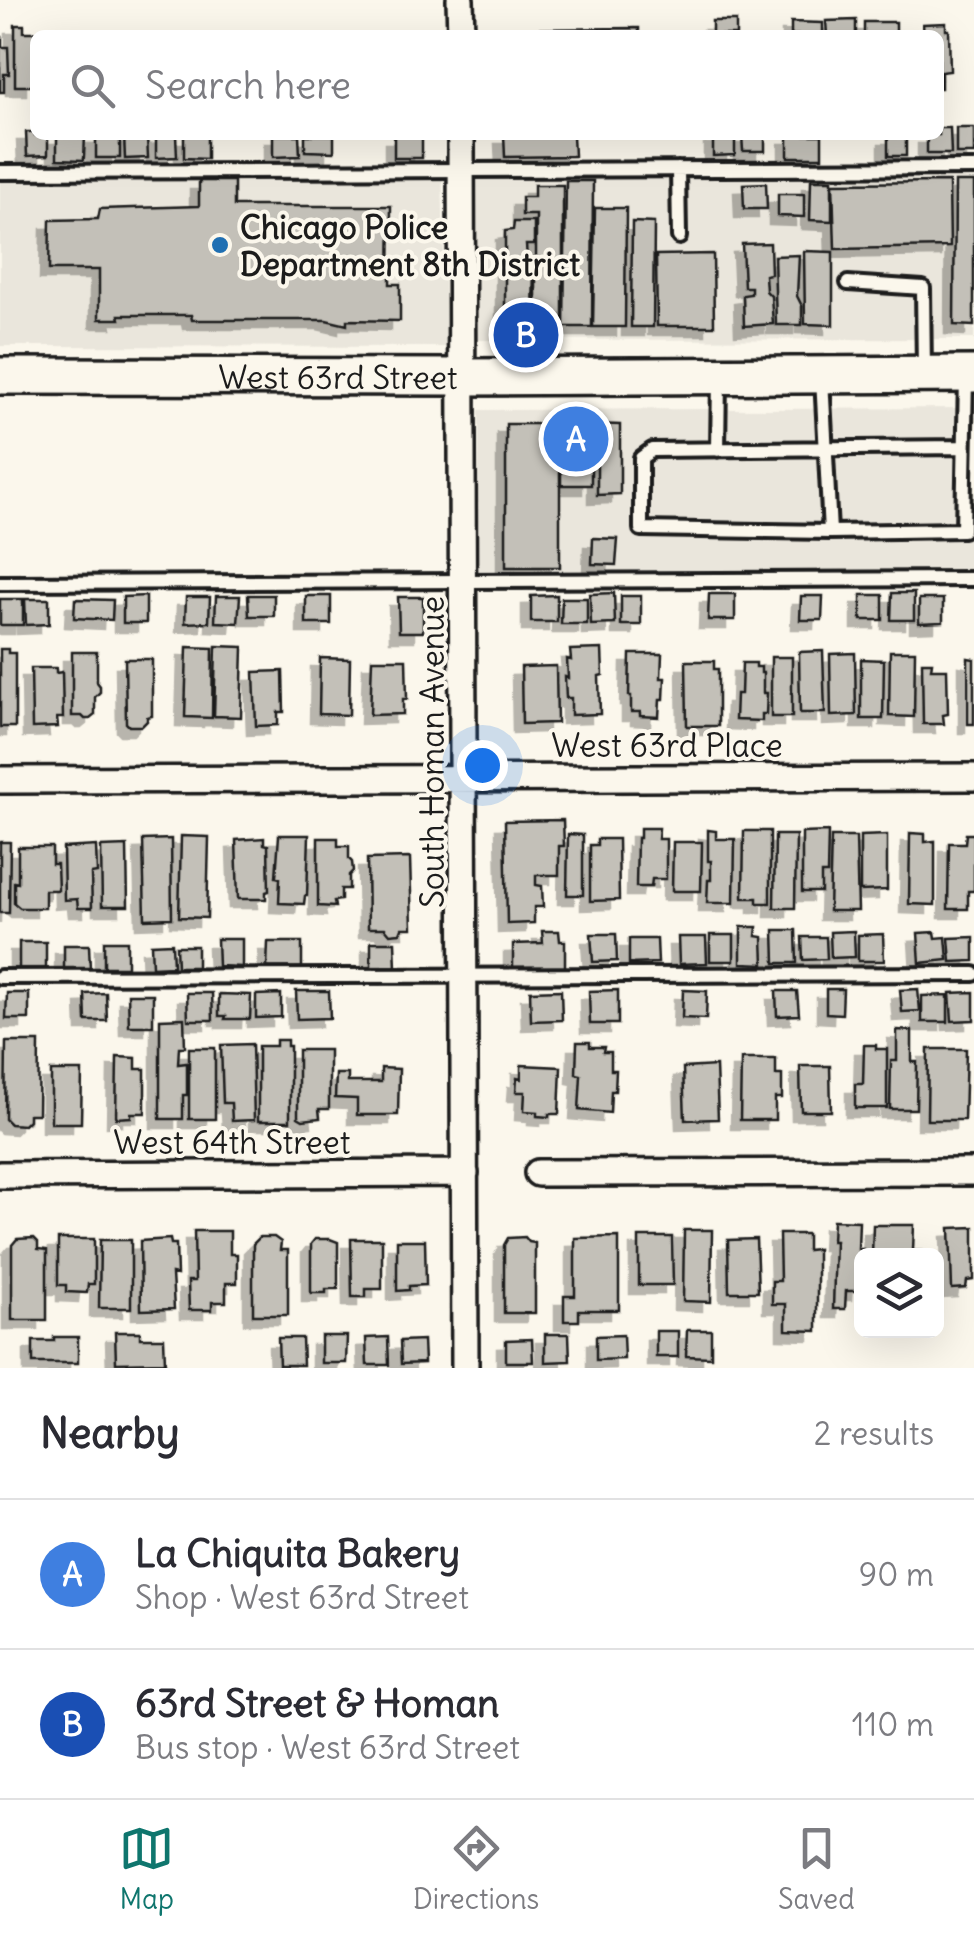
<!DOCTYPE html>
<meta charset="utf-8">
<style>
:root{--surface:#fff;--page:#f7f7f7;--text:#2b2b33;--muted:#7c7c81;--line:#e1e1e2;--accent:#0f766e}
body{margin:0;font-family:Delius,sans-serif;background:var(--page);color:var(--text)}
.controls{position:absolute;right:30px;bottom:30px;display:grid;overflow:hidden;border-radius:15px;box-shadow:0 10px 40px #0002}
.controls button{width:90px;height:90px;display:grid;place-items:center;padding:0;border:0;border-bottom:2px solid var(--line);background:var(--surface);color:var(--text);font:50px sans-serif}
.you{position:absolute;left:482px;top:765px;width:35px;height:35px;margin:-25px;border:8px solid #fff;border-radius:50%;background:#1a73e8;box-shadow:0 0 0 15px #1a73e833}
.badge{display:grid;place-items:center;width:65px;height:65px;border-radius:50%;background:var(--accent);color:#fff;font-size:32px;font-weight:700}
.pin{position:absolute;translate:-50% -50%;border:5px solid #fff;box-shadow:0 2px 10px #0006}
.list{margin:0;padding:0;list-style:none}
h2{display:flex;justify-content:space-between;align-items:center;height:130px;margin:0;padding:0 40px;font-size:42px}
h2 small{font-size:32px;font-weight:400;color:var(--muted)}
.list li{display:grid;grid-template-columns:65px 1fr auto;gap:30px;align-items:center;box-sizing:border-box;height:150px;padding:0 40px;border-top:2px solid var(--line)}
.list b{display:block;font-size:38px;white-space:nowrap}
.list p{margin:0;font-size:32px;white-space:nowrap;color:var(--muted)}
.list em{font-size:32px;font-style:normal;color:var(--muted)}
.icon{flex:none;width:55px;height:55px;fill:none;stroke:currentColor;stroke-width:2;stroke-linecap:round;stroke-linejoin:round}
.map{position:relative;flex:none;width:974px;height:1368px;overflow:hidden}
.search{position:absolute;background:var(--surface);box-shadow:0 10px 40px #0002;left:30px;right:30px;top:30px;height:110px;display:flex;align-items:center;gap:25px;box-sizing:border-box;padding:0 35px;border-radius:15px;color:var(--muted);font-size:38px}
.sheet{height:430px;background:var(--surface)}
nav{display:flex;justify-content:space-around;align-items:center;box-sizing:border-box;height:140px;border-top:2px solid var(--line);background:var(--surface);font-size:28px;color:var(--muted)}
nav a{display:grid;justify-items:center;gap:5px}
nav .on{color:var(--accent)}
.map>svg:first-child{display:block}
.built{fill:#eae6dc}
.building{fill:#c3c0b8;stroke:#1c1c1c;stroke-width:2.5;filter:url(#shadow)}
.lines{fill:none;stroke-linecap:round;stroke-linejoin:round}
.lane-casing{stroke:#1c1c1c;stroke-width:20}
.street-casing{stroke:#1c1c1c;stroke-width:32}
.secondary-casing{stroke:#1c1c1c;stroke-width:42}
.lane{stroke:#fbf7ec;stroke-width:12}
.street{stroke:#fbf7ec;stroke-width:25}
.secondary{stroke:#fbf7ec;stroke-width:35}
.poi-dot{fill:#1f6fb2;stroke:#fbf7ec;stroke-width:4}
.labels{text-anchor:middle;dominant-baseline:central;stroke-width:8;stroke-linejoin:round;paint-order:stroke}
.poi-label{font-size:32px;font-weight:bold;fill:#1c1c1c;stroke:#fbf7ec;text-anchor:start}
.street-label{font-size:32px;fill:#1c1c1c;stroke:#fbf7ec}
</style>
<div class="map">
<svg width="974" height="1368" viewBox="0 0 974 1368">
<defs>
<filter id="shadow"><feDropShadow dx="-9" dy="9" stdDeviation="0" flood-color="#0004"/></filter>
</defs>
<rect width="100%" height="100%" fill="#fbf7ec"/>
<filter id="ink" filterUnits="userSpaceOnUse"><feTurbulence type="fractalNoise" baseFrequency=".01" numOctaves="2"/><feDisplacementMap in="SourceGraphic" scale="20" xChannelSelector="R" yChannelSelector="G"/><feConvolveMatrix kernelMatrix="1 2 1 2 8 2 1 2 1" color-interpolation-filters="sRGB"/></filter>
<g filter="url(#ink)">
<!-- built -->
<path class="built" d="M 974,168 L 974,339 L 477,340 L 475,170 Z
M 442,170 L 446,347 L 0,346 L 0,172 Z
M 974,408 L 974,579 L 479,580 L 479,410 Z"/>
<!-- building -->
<path class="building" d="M 856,20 L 856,35 L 827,35 L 826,21 Z
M 712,21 L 736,21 L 736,35 L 712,35 Z
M 791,22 L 823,23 L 823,35 L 791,35 Z
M 864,22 L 896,22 L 896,35 L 864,35 Z
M 946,23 L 946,30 L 949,30 L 950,71 L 941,72 L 941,88 L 939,88 L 939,35 L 924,35 L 923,24 Z
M 15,25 L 24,25 L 24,32 L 43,32 L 43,35 L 35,35 L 35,86 L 15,86 Z
M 639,28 L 639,35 L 517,35 L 517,29 Z
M 0,37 L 2,37 L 2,47 L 8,47 L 9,74 L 4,74 L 4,92 L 0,92 Z
M 939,128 L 950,128 L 951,154 L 927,154 L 927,135 L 939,135 Z
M 956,128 L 974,128 L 974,154 L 956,154 Z
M 26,132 L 35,132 L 35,135 L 48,135 L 48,155 L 27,156 Z
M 57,135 L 85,135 L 84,160 L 57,159 Z
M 96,135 L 120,135 L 120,158 L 96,158 Z
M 124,135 L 147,135 L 148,158 L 125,159 Z
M 176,135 L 177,157 L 156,158 L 156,136 Z
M 184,135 L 207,135 L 207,159 L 184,158 Z
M 273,135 L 299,135 L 300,156 L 273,157 Z
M 305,135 L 334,135 L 334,152 L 305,151 Z
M 394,135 L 422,135 L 422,158 L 394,158 Z
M 504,135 L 573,135 L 574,156 L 505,157 Z
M 713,135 L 735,135 L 735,155 L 713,156 Z
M 742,135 L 765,135 L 765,151 L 743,151 Z
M 788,135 L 822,135 L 822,157 L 788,157 Z
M 888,135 L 906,135 L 906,156 L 888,156 Z
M 811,180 L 832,180 L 832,221 L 810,220 Z
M 199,181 L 234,181 L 234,206 L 391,206 L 390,284 L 400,284 L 400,321 L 347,320 L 347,325 L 326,320 L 192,320 L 191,315 L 119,315 L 120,319 L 99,319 L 99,270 L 49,270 L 50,220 L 98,219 L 100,209 L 199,206 Z
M 566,181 L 593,181 L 592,327 L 564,327 Z
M 949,182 L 950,247 L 835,249 L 833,183 Z
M 955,182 L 974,182 L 974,326 L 954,325 Z
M 766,183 L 767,209 L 744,209 L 743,184 Z
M 534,185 L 563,185 L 563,326 L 536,327 L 536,215 L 522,215 L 522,197 L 534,197 Z
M 778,194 L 804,194 L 804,217 L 778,216 Z
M 595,208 L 626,208 L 625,327 L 593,327 Z
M 514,222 L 534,222 L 534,245 L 526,245 L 527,258 L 534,258 L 533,327 L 505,327 L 505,231 L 513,230 Z
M 632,222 L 654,223 L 653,327 L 631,327 Z
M 770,243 L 771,274 L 765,275 L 766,291 L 771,296 L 773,324 L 744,326 L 743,295 L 751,294 L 751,287 L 744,287 L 742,244 Z
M 804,251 L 833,252 L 833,325 L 805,324 Z
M 713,254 L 714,326 L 657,326 L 656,255 Z
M 799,255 L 797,296 L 802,306 L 802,325 L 776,325 L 774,256 Z
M 506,424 L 560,424 L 560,567 L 506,567 Z
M 561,424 L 591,425 L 591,485 L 561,485 Z
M 593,424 L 620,425 L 620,494 L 597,495 L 597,461 L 593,453 Z
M 593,538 L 618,539 L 616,565 L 592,564 Z
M 614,593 L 615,624 L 591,625 L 590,594 Z
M 892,593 L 914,593 L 914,620 L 891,620 Z
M 709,594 L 735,594 L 735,620 L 708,620 Z
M 248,595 L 274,595 L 274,616 L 249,616 Z
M 557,595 L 557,622 L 531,622 L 531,596 Z
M 861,595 L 883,595 L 883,620 L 861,620 Z
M 146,596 L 146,623 L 123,623 L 123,597 Z
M 216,596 L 240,596 L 238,623 L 215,622 Z
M 306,596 L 331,596 L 331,624 L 306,624 Z
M 621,596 L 641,596 L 641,625 L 621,625 Z
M 801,596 L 823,596 L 822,620 L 800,620 Z
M 186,597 L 210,597 L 209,622 L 185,623 Z
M 398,597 L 423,597 L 423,632 L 399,632 Z
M 562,598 L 587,598 L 587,624 L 561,624 Z
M 0,599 L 23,599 L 23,625 L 0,625 Z
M 25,599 L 49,599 L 49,624 L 26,625 Z
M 75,599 L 113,600 L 112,620 L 74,618 Z
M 919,599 L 943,599 L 943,622 L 919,623 Z
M 216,646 L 243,647 L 241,717 L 214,716 Z
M 187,647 L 213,648 L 212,718 L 185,717 Z
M 0,649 L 8,649 L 8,653 L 15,653 L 15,727 L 0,727 Z
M 602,649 L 603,675 L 599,676 L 600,714 L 571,715 L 571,698 L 566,698 L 565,677 L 568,678 L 567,659 L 571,660 L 570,650 Z
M 823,651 L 825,713 L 800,713 L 799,652 Z
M 890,651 L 915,651 L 914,717 L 889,716 Z
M 72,652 L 97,652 L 97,682 L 100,686 L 100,692 L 95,697 L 95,715 L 90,719 L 85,719 L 82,716 L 72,716 Z
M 855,653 L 856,715 L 831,716 L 830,654 Z
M 630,654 L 662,654 L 661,678 L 665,678 L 664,699 L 660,699 L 659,717 L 640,716 L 640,712 L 631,712 L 631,696 L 629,696 Z
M 771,657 L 792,657 L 792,717 L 771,717 Z
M 320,658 L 350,659 L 349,715 L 319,714 Z
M 968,658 L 974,659 L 974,724 L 968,724 Z
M 125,659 L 152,659 L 152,716 L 147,717 L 147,721 L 142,726 L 129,726 L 126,723 Z
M 372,659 L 406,659 L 407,699 L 403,699 L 403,714 L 370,715 Z
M 861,659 L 884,660 L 883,719 L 861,719 Z
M 686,661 L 714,661 L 714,669 L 718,669 L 718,726 L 687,726 Z
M 922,662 L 932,662 L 931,669 L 947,669 L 948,714 L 943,715 L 944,724 L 923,724 Z
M 742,663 L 756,663 L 756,667 L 761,667 L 761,673 L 763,673 L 763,693 L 767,693 L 766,714 L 762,714 L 762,721 L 735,720 L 736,694 L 741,694 Z
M 556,666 L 557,723 L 522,724 L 521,667 Z
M 31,668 L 56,668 L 56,673 L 62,672 L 63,718 L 57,718 L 58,727 L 32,728 Z
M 283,671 L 284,712 L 278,712 L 278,725 L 256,726 L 254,672 Z
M 563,820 L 564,846 L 559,846 L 559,875 L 536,875 L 536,885 L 542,886 L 543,907 L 534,907 L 534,923 L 507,924 L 505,821 Z
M 640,828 L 659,828 L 658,839 L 666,839 L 666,879 L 652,879 L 651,887 L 636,887 L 637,838 L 640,838 Z
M 708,830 L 716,831 L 716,839 L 735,839 L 734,903 L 707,903 L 708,880 L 711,880 L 711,861 L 708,861 Z
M 744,831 L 770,831 L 770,903 L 757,903 L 757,898 L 743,898 Z
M 828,832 L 827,874 L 821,874 L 821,892 L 802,892 L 802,833 Z
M 910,833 L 925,834 L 925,842 L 935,841 L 935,905 L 909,904 Z
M 568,834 L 583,835 L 583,895 L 567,895 Z
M 966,834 L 974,834 L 974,891 L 968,891 L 968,909 L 948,909 L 949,843 L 965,843 Z
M 279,835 L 309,835 L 307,896 L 305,896 L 304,904 L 279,903 L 280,878 L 276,877 Z
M 775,835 L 796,835 L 795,908 L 774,908 Z
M 887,835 L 887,890 L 860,891 L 860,836 Z
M 181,836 L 209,837 L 207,918 L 179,917 Z
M 831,837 L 856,837 L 858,911 L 829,911 Z
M 264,838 L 264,844 L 268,845 L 269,891 L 266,892 L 266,899 L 238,899 L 236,840 Z
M 318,838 L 338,838 L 338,846 L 349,846 L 349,859 L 352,862 L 353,871 L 349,875 L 349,889 L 341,889 L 341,900 L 334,901 L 335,907 L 318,906 Z
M 171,839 L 172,918 L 145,919 L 143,840 Z
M 597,839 L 618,839 L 619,900 L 590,901 L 590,845 L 597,845 Z
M 0,842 L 10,842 L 9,913 L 0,913 Z
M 673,842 L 702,842 L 701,891 L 672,891 Z
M 96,846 L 97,873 L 91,874 L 92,908 L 78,908 L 77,899 L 64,900 L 63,848 Z
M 127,846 L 128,906 L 102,906 L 101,847 Z
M 18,847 L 52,847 L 52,864 L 57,864 L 58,890 L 45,890 L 45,908 L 20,908 L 14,903 L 14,882 L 18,883 Z
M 410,858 L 412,928 L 402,928 L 400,933 L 390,934 L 385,928 L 368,928 L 367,859 Z
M 741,927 L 757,927 L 756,936 L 763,937 L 764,964 L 741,963 Z
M 774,930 L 796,930 L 797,963 L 775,963 Z
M 542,931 L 559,931 L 560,941 L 565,941 L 565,968 L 513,968 L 513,944 L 543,943 Z
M 854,931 L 855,957 L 831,958 L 830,932 Z
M 935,932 L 936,938 L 946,937 L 948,960 L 920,963 L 918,933 Z
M 591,934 L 616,934 L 617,961 L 593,962 Z
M 883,934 L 884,961 L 858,961 L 858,935 Z
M 710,935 L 734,935 L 734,961 L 710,961 Z
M 678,937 L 706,937 L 707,963 L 679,964 Z
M 802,937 L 826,937 L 827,959 L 803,960 Z
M 974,937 L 974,961 L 951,962 L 949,938 Z
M 217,939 L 242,939 L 242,967 L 218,966 Z
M 629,939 L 657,939 L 658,963 L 629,964 Z
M 104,941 L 127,941 L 127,967 L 104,967 Z
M 19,942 L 46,942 L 46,970 L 19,970 Z
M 268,942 L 302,942 L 302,968 L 267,968 Z
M 371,942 L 395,942 L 396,968 L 371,968 Z
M 172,943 L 173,966 L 152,967 L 151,944 Z
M 64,945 L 89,945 L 90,969 L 64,969 Z
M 176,946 L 197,946 L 197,967 L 177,967 Z
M 826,989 L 843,989 L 842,1014 L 826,1013 Z
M 918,989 L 920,1011 L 902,1012 L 900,990 Z
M 561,990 L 562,1020 L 531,1021 L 530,991 Z
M 618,990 L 618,1024 L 590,1024 L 589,991 Z
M 683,990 L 707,991 L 706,1019 L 682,1018 Z
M 296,991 L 329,991 L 330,1018 L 297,1019 Z
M 776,991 L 797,991 L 799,1015 L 777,1016 Z
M 974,992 L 974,1020 L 952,1021 L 950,993 Z
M 7,993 L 29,993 L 29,1019 L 6,1019 Z
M 106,993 L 107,1021 L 86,1021 L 85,994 Z
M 187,993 L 212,993 L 213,1020 L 188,1020 Z
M 128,994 L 153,994 L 153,1026 L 129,1026 Z
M 219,994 L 251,995 L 250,1019 L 225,1019 L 226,1016 L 219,1016 Z
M 281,994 L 281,1017 L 256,1018 L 256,995 Z
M 948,995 L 948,1022 L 922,1022 L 922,996 Z
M 184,1018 L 185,1047 L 179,1047 L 178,1064 L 187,1063 L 187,1095 L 183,1095 L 183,1119 L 160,1119 L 160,1019 Z
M 897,1030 L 912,1031 L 912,1062 L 917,1062 L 916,1109 L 890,1109 L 891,1061 L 897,1061 Z
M 276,1040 L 287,1040 L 287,1046 L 290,1046 L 290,1121 L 258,1121 L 258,1046 L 276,1046 Z
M 6,1042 L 39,1042 L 38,1114 L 29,1114 L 29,1120 L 24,1125 L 10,1124 L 5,1119 Z
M 577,1042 L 590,1042 L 590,1047 L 604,1047 L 603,1052 L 611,1052 L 611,1070 L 616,1070 L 615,1091 L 611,1091 L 610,1113 L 579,1110 L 581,1075 L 576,1074 Z
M 252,1044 L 254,1120 L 232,1121 L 231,1103 L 223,1103 L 221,1045 Z
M 864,1045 L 876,1045 L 876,1049 L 887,1049 L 887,1108 L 855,1108 L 855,1084 L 863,1084 Z
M 189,1048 L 215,1048 L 215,1119 L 189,1119 Z
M 928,1049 L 966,1049 L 964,1120 L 927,1120 Z
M 298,1050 L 329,1050 L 329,1109 L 319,1109 L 320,1118 L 303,1120 L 298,1117 Z
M 117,1057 L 136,1058 L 136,1069 L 145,1069 L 145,1113 L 131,1113 L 131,1117 L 116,1118 Z
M 741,1059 L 776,1059 L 776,1075 L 782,1075 L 782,1098 L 775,1098 L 775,1120 L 740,1120 Z
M 521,1065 L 561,1067 L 559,1114 L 549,1114 L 549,1117 L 537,1116 L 537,1112 L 524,1111 L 525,1092 L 516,1092 L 517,1078 L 521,1079 Z
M 716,1066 L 718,1119 L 685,1120 L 683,1068 Z
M 800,1066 L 830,1066 L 831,1111 L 801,1111 Z
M 381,1068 L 399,1069 L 398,1115 L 357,1115 L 357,1099 L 335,1098 L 336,1074 L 348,1074 L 348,1082 L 381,1082 Z
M 51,1071 L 82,1071 L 81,1123 L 51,1123 Z
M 833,1220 L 859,1221 L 858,1249 L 863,1249 L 860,1291 L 846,1291 L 845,1309 L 833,1309 L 835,1241 L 832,1241 Z
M 873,1225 L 914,1225 L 913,1251 L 922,1251 L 922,1256 L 872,1256 Z
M 974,1227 L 974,1280 L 967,1281 L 966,1288 L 952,1289 L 950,1228 Z
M 684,1230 L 712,1230 L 711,1302 L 683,1301 Z
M 194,1231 L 230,1231 L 230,1254 L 237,1254 L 237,1283 L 226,1283 L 226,1302 L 212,1302 L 212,1310 L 189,1310 L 188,1281 L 195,1281 Z
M 779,1234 L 807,1234 L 807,1250 L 817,1249 L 817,1331 L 786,1330 L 786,1304 L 772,1304 L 772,1281 L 780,1281 Z
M 260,1237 L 274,1237 L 281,1242 L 280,1250 L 288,1250 L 288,1315 L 253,1315 L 253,1244 Z
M 525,1237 L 529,1242 L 535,1243 L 535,1313 L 504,1313 L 504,1245 L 508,1238 Z
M 619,1237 L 619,1310 L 579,1310 L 579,1321 L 564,1321 L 564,1296 L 575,1296 L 575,1238 Z
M 639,1237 L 672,1237 L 673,1285 L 639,1285 Z
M 34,1238 L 38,1242 L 38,1249 L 47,1250 L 47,1320 L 12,1320 L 12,1245 L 17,1239 Z
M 58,1239 L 94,1239 L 94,1284 L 88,1284 L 87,1293 L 66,1292 L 66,1285 L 58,1285 Z
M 170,1239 L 171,1244 L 176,1244 L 177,1275 L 172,1274 L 174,1309 L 141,1310 L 140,1241 Z
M 315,1239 L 330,1239 L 338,1242 L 338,1289 L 326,1289 L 326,1293 L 311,1293 L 311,1244 Z
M 351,1239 L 382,1239 L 382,1289 L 366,1289 L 366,1297 L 352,1297 Z
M 756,1239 L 758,1292 L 729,1292 L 728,1240 Z
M 100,1240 L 131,1240 L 131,1308 L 99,1308 Z
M 397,1240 L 425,1240 L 426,1285 L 409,1286 L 409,1290 L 397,1291 Z
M 687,1330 L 711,1330 L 711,1357 L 686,1356 Z
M 656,1331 L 678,1331 L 678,1357 L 656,1357 Z
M 115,1332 L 140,1332 L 140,1338 L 164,1338 L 165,1362 L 116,1363 Z
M 545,1334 L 569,1334 L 570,1361 L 545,1362 Z
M 623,1335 L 624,1359 L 596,1360 L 596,1336 Z
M 321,1336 L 347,1336 L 346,1363 L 321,1363 Z
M 54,1337 L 78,1337 L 78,1363 L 33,1363 L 33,1341 L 54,1341 Z
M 388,1337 L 389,1365 L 367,1365 L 366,1338 Z
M 278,1338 L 302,1338 L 303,1365 L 279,1365 Z
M 532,1339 L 533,1362 L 506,1362 L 506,1340 Z
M 423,1340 L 424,1363 L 401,1364 L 400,1341 Z"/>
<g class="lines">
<!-- lane casing -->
<g class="lane-casing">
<path id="lane" d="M 678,169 L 679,237
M 0,172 L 974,168
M 848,283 L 923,288 L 924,372
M 822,378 L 830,532 L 963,530 L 966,377
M 718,450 L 719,378
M 830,532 L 641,529 L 641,458 L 652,450 L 963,447
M 0,583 L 974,579
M 0,977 L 974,974"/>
</g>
<!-- street casing -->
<g class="street-casing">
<path id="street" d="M 460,0 L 461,35
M 461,135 L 465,1368
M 0,780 L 974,777
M 538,1173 L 974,1172
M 0,1175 L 465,1173"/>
</g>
<!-- secondary casing -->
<g class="secondary-casing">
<g id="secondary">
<path id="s1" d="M 0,376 L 462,377 L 974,374"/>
</g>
</g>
<!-- lane -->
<use href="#lane" class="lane"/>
<!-- street -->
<use href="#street" class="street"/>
<!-- secondary -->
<use href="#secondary" class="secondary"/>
</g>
</g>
<!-- markers -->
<circle class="poi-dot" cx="220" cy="245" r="10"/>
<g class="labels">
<!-- poi labels -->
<g class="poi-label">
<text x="240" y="227">Chicago Police<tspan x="240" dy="37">Department 8th District</tspan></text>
</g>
<!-- street labels -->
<g class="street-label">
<text stroke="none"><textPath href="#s1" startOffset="338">West 63rd Street</textPath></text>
<text x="667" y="745">West 63rd Place</text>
<text transform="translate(432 752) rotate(-90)">South Homan Avenue</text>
<text x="232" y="1142">West 64th Street</text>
</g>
</g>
</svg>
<div class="controls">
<button><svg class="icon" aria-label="layers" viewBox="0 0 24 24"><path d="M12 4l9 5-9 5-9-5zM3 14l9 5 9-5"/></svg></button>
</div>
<div class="you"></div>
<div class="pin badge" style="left:576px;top:439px;background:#3f7fe0">A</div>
<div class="pin badge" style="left:526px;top:335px;background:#1a4fb4">B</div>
<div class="search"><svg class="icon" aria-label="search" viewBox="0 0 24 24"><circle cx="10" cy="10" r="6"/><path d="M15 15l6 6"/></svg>Search here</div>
</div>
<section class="sheet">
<h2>Nearby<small>2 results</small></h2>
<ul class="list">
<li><span class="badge" style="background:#3f7fe0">A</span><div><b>La Chiquita Bakery</b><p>Shop · West 63rd Street</p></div><em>90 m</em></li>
<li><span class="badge" style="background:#1a4fb4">B</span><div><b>63rd Street &amp; Homan</b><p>Bus stop · West 63rd Street</p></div><em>110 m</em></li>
</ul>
</section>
<nav>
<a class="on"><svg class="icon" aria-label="map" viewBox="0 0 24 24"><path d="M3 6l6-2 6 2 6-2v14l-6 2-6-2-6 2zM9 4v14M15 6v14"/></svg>Map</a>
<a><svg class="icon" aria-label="directions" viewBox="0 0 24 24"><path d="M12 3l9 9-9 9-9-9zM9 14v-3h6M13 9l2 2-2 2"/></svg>Directions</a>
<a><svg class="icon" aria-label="saved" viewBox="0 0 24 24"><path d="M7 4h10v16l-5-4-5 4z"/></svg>Saved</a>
</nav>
